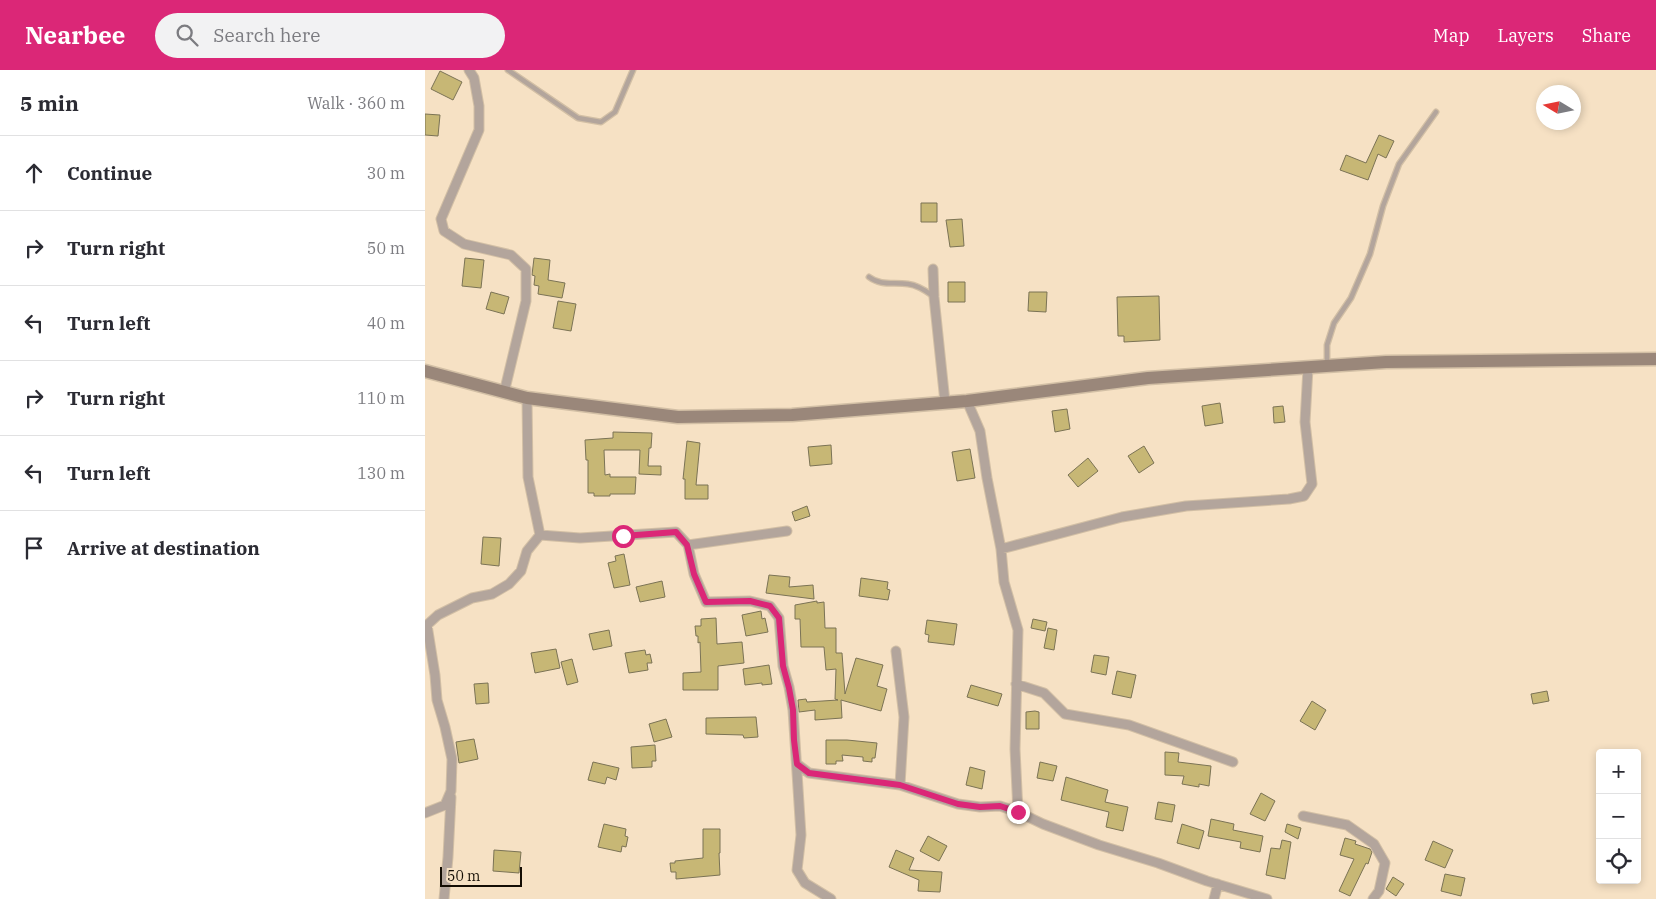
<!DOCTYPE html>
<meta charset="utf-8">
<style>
:root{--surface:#fff;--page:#f2f2f3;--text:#2b2b33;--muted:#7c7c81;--line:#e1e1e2;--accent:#db2777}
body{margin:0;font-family:"IBM Plex Serif",serif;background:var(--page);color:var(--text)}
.controls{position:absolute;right:15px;bottom:15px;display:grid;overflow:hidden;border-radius:5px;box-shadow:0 2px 8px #0003}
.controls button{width:45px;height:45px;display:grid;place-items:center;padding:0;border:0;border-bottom:1px solid var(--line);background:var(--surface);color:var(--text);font:25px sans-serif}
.compass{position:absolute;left:1111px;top:15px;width:45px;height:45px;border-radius:50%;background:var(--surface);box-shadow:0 2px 8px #0003;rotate:280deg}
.scale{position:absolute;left:15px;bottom:12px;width:82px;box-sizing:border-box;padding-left:5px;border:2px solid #140d04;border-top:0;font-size:14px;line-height:18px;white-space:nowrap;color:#140d04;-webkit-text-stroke:4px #f6e1c4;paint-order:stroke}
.stop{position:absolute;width:15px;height:15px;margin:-11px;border:4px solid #db2777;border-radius:50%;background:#fff}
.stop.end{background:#db2777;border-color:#fff;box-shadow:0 1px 5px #0008}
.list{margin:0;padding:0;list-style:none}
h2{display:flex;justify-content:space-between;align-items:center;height:65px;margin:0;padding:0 20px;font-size:21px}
h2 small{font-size:16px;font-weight:400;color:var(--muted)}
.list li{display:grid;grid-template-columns:32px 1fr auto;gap:15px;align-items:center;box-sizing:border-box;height:75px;padding:0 20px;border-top:1px solid var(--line)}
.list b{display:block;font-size:19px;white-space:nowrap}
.list em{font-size:16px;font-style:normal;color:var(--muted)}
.icon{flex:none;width:28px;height:28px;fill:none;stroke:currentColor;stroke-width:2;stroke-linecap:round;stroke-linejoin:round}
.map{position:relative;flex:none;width:1231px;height:829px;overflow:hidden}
header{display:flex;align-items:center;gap:30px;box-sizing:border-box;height:70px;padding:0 25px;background:var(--accent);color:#fff}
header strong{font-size:24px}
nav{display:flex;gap:28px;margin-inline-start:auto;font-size:18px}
.search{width:350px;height:45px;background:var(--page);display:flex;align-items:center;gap:12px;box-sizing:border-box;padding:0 18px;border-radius:28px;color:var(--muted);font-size:19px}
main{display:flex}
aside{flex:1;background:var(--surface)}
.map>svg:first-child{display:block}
.building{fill:#c7b775;stroke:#7b7355}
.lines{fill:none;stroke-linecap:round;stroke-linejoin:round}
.lane-casing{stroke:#d2bfa5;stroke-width:7}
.street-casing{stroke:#d2bfa5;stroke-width:11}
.secondary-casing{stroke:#d2bfa5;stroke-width:15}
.lane{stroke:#b3a59c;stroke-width:4.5}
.street{stroke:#b3a59c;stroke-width:9}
.secondary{stroke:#9a877a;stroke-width:12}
.route{stroke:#db2777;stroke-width:6}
</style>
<header>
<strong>Nearbee</strong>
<div class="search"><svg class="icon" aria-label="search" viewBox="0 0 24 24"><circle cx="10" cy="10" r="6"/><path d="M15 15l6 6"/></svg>Search here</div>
<nav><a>Map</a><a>Layers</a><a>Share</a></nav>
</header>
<main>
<aside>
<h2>5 min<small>Walk · 360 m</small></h2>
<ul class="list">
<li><svg class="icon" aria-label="ahead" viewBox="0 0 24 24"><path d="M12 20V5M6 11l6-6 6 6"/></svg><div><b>Continue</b></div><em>30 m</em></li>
<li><svg class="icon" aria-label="right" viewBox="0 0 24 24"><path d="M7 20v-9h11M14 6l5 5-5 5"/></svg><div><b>Turn right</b></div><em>50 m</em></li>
<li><svg class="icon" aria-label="left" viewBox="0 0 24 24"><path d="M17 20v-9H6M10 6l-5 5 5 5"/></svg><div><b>Turn left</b></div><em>40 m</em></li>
<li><svg class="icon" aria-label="right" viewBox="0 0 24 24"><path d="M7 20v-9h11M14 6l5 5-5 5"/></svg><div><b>Turn right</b></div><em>110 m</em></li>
<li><svg class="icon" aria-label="left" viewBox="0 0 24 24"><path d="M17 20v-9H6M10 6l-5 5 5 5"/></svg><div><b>Turn left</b></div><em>130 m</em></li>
<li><svg class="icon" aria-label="arrive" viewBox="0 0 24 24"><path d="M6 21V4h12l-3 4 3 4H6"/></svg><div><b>Arrive at destination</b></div></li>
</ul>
</aside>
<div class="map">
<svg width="1231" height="829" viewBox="0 0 1231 829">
<rect width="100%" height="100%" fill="#f6e1c4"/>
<!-- building -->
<path class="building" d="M 15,1 L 37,12 L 28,30 L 6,19 Z
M 0,44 L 15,45 L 13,66 L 0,65 Z
M 954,65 L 969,71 L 961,88 L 953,84 L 943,110 L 915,100 L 921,85 L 941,93 Z
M 496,133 L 512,133 L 512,152 L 496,152 Z
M 537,149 L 539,176 L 525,177 L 521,150 Z
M 40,188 L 59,190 L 56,218 L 37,216 Z
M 109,188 L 125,190 L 123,210 L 140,213 L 137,228 L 113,224 L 114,216 L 109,215 L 110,206 L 107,205 Z
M 523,212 L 540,212 L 540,232 L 523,232 Z
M 66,222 L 84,227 L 79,244 L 61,239 Z
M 604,222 L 622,222 L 621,242 L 603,241 Z
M 734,226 L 735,270 L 699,272 L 699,266 L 693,266 L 692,227 Z
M 133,231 L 151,234 L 146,261 L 128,258 Z
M 795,333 L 798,353 L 780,356 L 777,336 Z
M 858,336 L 860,352 L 849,353 L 848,337 Z
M 642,339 L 645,359 L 630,362 L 627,341 Z
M 188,362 L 227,363 L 226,378 L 224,378 L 223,396 L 236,396 L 236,405 L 214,404 L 215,380 L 179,380 L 180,405 L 185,404 L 185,407 L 211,407 L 210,424 L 185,424 L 185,426 L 169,426 L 169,423 L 163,423 L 163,390 L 161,390 L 160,370 L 188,368 Z
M 262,371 L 275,373 L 271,415 L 283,415 L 283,429 L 260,429 L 260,409 L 258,409 Z
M 406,375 L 407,394 L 385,396 L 383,377 Z
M 719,376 L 729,393 L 714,403 L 703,386 Z
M 545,379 L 550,408 L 532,411 L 527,382 Z
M 663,388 L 673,401 L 653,417 L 643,405 Z
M 382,436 L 385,446 L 370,451 L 367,442 Z
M 58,467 L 76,468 L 74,496 L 56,494 Z
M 199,484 L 205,515 L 189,518 L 183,493 L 191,491 L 190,486 Z
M 344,505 L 365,507 L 364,517 L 388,515 L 389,529 L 341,523 Z
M 436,508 L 463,512 L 462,519 L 465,520 L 463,530 L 434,526 Z
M 237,511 L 240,527 L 215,532 L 211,517 Z
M 392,531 L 392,533 L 399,532 L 400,558 L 411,558 L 411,583 L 417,583 L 420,624 L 431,588 L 458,595 L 452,616 L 462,619 L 456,641 L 416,630 L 417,648 L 390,650 L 390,640 L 374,642 L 373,630 L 381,629 L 382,632 L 413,630 L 410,629 L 411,599 L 401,600 L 399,577 L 376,577 L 375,549 L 370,549 L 370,535 Z
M 336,541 L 337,549 L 340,548 L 343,562 L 321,566 L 317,545 Z
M 291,548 L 292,574 L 317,572 L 319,593 L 293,596 L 293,620 L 258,620 L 258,603 L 276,602 L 275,572 L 273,573 L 273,566 L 271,566 L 270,556 L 276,556 L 276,549 Z
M 608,549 L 622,552 L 620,561 L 606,558 Z
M 502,550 L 532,554 L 529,575 L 503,572 L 504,565 L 500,564 Z
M 623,558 L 632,560 L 629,580 L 619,578 Z
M 184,560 L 187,576 L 168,580 L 164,564 Z
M 131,579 L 135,598 L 110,603 L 106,583 Z
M 220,580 L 221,585 L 225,584 L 227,593 L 222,593 L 223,600 L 204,603 L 200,583 Z
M 669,585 L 684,587 L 681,605 L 666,602 Z
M 147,589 L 153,612 L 142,615 L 136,592 Z
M 344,595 L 347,614 L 337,615 L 337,613 L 320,615 L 318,599 Z
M 692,601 L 711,605 L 706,628 L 687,624 Z
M 63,613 L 64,633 L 51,634 L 49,614 Z
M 546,615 L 577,624 L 573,636 L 542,627 Z
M 1122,621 L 1124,631 L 1108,634 L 1106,624 Z
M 887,631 L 901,640 L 890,660 L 875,651 Z
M 610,641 L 614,642 L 614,659 L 601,659 L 601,642 Z
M 331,647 L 333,667 L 319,668 L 318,665 L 281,664 L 281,648 Z
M 241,649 L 247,667 L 229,672 L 224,654 Z
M 49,669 L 53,689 L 34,693 L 31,672 Z
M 401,670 L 422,670 L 452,673 L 450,688 L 447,688 L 447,692 L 438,691 L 438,687 L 417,685 L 418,691 L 411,691 L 411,694 L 401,694 Z
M 230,675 L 231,691 L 227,691 L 227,697 L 207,698 L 206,677 Z
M 740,682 L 754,683 L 753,692 L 786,696 L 784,716 L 774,714 L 774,717 L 757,714 L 759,706 L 740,705 Z
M 168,692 L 194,698 L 191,710 L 182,707 L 180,714 L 163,710 Z
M 615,692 L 632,696 L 628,711 L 612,708 Z
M 545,697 L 560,701 L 557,719 L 541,715 Z
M 641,707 L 683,720 L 680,732 L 703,737 L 698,761 L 681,757 L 684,742 L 636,730 Z
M 836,723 L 850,731 L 840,751 L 825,744 Z
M 733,732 L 750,735 L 747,752 L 730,749 Z
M 786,749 L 809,754 L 808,760 L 838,766 L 835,782 L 815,778 L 816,772 L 783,766 Z
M 179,754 L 201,759 L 200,766 L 203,767 L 201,777 L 197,776 L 196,782 L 173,777 Z
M 757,754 L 779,761 L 774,779 L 752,773 Z
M 862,754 L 876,758 L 873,769 L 860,762 Z
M 278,759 L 295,759 L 295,783 L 294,783 L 295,805 L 251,809 L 251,802 L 246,802 L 245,793 L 250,793 L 250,791 L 278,788 Z
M 503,766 L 522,776 L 514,791 L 495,781 Z
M 920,768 L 931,771 L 930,774 L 945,779 L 947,782 L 943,794 L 941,793 L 925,826 L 914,821 L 929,789 L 915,785 Z
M 857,770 L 866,772 L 860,809 L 841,805 L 846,778 L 855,779 Z
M 1008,771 L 1028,780 L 1020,798 L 1000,790 Z
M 69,780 L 96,782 L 94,803 L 68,801 Z
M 471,780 L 489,788 L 484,800 L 517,802 L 515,822 L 493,821 L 494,810 L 464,797 Z
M 1020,804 L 1040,808 L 1036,826 L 1016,821 Z
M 968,807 L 979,814 L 971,826 L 961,819 Z"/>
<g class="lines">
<!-- lane casing -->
<g class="lane-casing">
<path id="lane" d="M 83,0 L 153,48 L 176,52 L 190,42 L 208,0
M 444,207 C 456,216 468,212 483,214 C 492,215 500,220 508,226
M 902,294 L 902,275 L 909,253 L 926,228 L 945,184 L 958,136 L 974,94 L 1011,42"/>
</g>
<!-- street casing -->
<g class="street-casing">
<path id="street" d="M 44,0 L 49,8 L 54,36 L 54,60 L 16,149 L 19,161 L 39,174 L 86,185 L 101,199 L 101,231 L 79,323
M 508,199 L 509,227 L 520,332
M 102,328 L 103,407 L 115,465 L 155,468 L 251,462 L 263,475 L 269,504 L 281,532 L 325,531 L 345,536 L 354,548 L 358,596 L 364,617 L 368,640 L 376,765 L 372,800 L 380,813 L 406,829
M 542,331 L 555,361 L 562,408 L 576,479 L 579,512 L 593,560 L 590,679 L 593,742 L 618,754 L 674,775 L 733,793 L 782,811 L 842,829
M 263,475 L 362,461
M 576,479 L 697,447 L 761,436 L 864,429 L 879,426 L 887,414 L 880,352 L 883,298
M 471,581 L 479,647 L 475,715
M 591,614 L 619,623 L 640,644 L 704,655 L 808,692
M 372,694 L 384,703 L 475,715 L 533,734 L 555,737 L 575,736 L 593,742
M 0,743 L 20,735 L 26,721 L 27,689 L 20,657 L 12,630 L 10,605 L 2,555 L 13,545 L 47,528 L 67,524 L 84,514 L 96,501 L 102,481 L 115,465
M 878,746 L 922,755 L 949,774 L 960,793 L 954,821 L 948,829
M 19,829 L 23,787 L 26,727
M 789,829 L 793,814"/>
</g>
<!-- secondary casing -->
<g class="secondary-casing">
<path id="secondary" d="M 0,301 L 102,328 L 253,347 L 367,345 L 542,331 L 723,308 L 961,292 L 1231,289"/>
</g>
<!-- lane -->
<use href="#lane" class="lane"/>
<!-- street -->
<use href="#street" class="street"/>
<!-- secondary -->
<use href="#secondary" class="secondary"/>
</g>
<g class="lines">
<!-- route -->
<path class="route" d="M 198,466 L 251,462 L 262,475 L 269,504 L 281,532 L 325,531 L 345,536 L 354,548 L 358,596 L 364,618 L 368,640 L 369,670 L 372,694 L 384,703 L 475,715 L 533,734 L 555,737 L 575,736 L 593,742"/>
</g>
</svg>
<div class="controls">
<button>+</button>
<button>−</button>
<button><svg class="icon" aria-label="locate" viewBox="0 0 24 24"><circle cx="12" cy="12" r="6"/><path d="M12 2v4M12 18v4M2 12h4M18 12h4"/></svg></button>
</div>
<svg class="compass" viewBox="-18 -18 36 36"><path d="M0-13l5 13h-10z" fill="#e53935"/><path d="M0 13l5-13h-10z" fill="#7c7c81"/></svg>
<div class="scale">50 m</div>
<div class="stop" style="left:198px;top:466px"></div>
<div class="stop end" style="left:593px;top:742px"></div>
</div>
</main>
